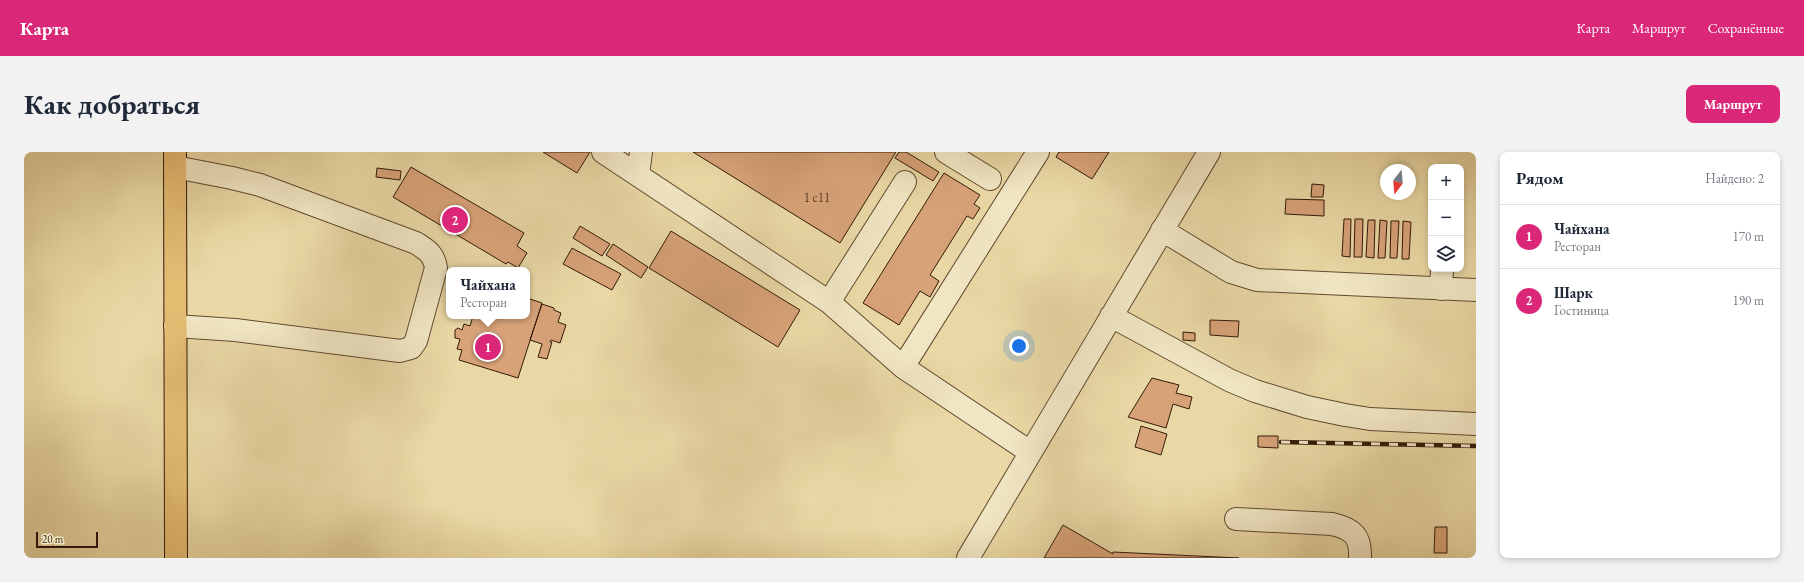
<!DOCTYPE html>
<html lang="ru">
<meta charset="utf-8">
<style>
:root{--surface:#fff;--page:#f2f2f3;--text:#1f2937;--muted:#747a83;--line:#e0e1e3;--accent:#db2777}
body{margin:0;font-family:"EB Garamond",serif;background:var(--page);color:var(--text)}
.controls{position:absolute;right:12px;top:12px;display:grid;overflow:hidden;border-radius:8px;box-shadow:0 2px 6px #0003}
.controls button{width:36px;height:36px;display:grid;place-items:center;padding:0;border:0;border-bottom:1px solid var(--line);background:var(--surface);color:var(--text);font:20px sans-serif}
.compass{position:absolute;left:1356px;top:12px;width:36px;height:36px;border-radius:50%;background:var(--surface);box-shadow:0 2px 6px #0003;rotate:196deg}
.scale{position:absolute;left:12px;bottom:10px;width:62px;box-sizing:border-box;padding-left:4px;border:2px solid #341a09;border-top:0;font-size:11px;line-height:14px;white-space:nowrap;color:#341a09;-webkit-text-stroke:3px #f1e6c4;paint-order:stroke}
.you{position:absolute;left:995px;top:194px;width:14px;height:14px;margin:-10px;border:3px solid #fff;border-radius:50%;background:#1a73e8;box-shadow:0 0 0 6px #1a73e833}
.badge{display:grid;place-items:center;width:26px;height:26px;border-radius:50%;background:var(--accent);color:#fff;font-size:13px;font-weight:700}
.pin{position:absolute;translate:-50% -50%;border:2px solid #fff;box-shadow:0 1px 4px #0006}
.popup{position:absolute;left:422px;top:115px;width:84px;height:52px;box-sizing:border-box;display:grid;place-content:center;border-radius:8px;background:var(--surface);filter:drop-shadow(0 1px 3px #0005);font-size:13px;white-space:nowrap;color:var(--muted)}
.popup b{font-size:15px;color:var(--text)}
.popup::after{content:'';position:absolute;left:50%;top:100%;margin-left:-8px;border:8px solid transparent;border-top-color:var(--surface)}
.list{margin:0;padding:0;list-style:none}
h2{display:flex;justify-content:space-between;align-items:center;height:52px;margin:0;padding:0 16px;font-size:17px}
h2 small{font-size:13px;font-weight:400;color:var(--muted)}
.list li{display:grid;grid-template-columns:26px 1fr auto;gap:12px;align-items:center;box-sizing:border-box;height:64px;padding:0 16px;border-top:1px solid var(--line)}
.list b{display:block;font-size:15px;white-space:nowrap}
.list p{margin:0;font-size:13px;white-space:nowrap;color:var(--muted)}
.list em{font-size:13px;font-style:normal;color:var(--muted)}
.icon{flex:none;width:22px;height:22px;fill:none;stroke:currentColor;stroke-width:2;stroke-linecap:round;stroke-linejoin:round}
.map{position:relative;flex:none;width:1452px;height:406px;overflow:hidden;border-radius:8px}
header{display:flex;align-items:center;gap:24px;box-sizing:border-box;height:56px;padding:0 20px;background:var(--accent);color:#fff}
header strong{font-size:19px}
nav{display:flex;gap:22px;margin-inline-start:auto;font-size:14px}
.intro{display:flex;align-items:center;justify-content:space-between;box-sizing:border-box;height:96px;padding:0 24px}
h1{margin:0;font-size:28px}
.button{padding:10px 18px;border-radius:8px;background:var(--accent);color:#fff;font-size:14px;font-weight:700}
main{display:flex;gap:24px;padding:0 24px}
aside{flex:1;background:var(--surface);border-radius:8px;box-shadow:0 2px 6px #0003}
.map>svg:first-child{display:block}
.building{fill:#d7a278;stroke:#341a09}
.lines{fill:none;stroke-linecap:round;stroke-linejoin:round}
.minor-casing{stroke:#614a30;stroke-width:24}
.major-casing{stroke:#341a09;stroke-width:24}
.minor{stroke:#f1e6c4;stroke-width:22}
.major{stroke:#e4bc72;stroke-width:22}
.rail-casing{stroke:#341a09;stroke-width:4.5}
.rail{stroke:#f1e6c4;stroke-width:3;stroke-dasharray:9;stroke-linecap:butt}
.labels{text-anchor:middle;dominant-baseline:central;stroke-width:4;stroke-linejoin:round;paint-order:stroke}
.number-label{font-size:13px;fill:#5d3c25}
</style>
<header>
<strong>Карта</strong>
<nav><a>Карта</a><a>Маршрут</a><a>Сохранённые</a></nav>
</header>
<div class="intro"><h1>Как добраться</h1><a class="button">Маршрут</a></div>
<main>
<div class="map">
<svg width="1452" height="406" viewBox="0 0 1452 406">
<rect width="100%" height="100%" fill="#e9d8a5"/>
<filter id="stains"><feTurbulence type="fractalNoise" baseFrequency=".005" numOctaves="4"/><feColorMatrix values="0 0 0 0 .2 0 0 0 0 .09 0 0 0 0 .02 0 0 0 .5 -.17"/></filter>
<radialGradient id="worn" r=".72"><stop offset=".6" stop-color="#630" stop-opacity="0"/><stop offset="1" stop-color="#630" stop-opacity=".3"/></radialGradient>
<!-- building -->
<path class="building" d="M 519,0 L 566,0 L 553,21 Z
M 669,0 L 872,0 L 816,91 Z
M 875,0 L 882,0 L 915,20 L 909,29 L 871,6 Z
M 1035,0 L 1085,0 L 1068,27 L 1032,5 Z
M 387,15 L 500,81 L 493,94 L 503,101 L 494,116 L 484,110 L 482,112 L 369,45 Z
M 353,16 L 377,19 L 376,28 L 352,25 Z
M 920,21 L 956,43 L 950,52 L 956,56 L 949,67 L 943,64 L 906,123 L 915,129 L 906,145 L 896,139 L 875,173 L 839,151 Z
M 1288,32 L 1300,33 L 1299,45 L 1287,45 Z
M 1262,47 L 1300,48 L 1300,64 L 1261,62 Z
M 1320,67 L 1327,67 L 1326,105 L 1318,104 Z
M 1331,67 L 1339,67 L 1338,105 L 1330,105 Z
M 1344,68 L 1351,68 L 1350,106 L 1342,105 Z
M 1356,68 L 1363,69 L 1361,106 L 1354,106 Z
M 1367,69 L 1375,69 L 1373,106 L 1366,106 Z
M 1379,69 L 1387,70 L 1385,107 L 1378,107 Z
M 556,74 L 586,92 L 578,104 L 549,86 Z
M 647,79 L 776,158 L 754,195 L 625,116 Z
M 589,92 L 624,115 L 617,126 L 582,103 Z
M 548,96 L 597,122 L 588,138 L 539,112 Z
M 503,146 L 518,151 L 494,226 L 435,208 L 438,198 L 433,197 L 436,187 L 431,186 L 431,178 L 434,176 L 438,178 L 440,172 L 446,174 L 449,164 L 503,164 Z
M 518,152 L 530,156 L 530,158 L 537,161 L 534,170 L 542,173 L 536,191 L 527,188 L 526,190 L 528,190 L 523,207 L 514,205 L 518,192 L 506,188 Z
M 1186,168 L 1215,169 L 1214,185 L 1186,183 Z
M 1159,180 L 1171,181 L 1171,189 L 1159,188 Z
M 1128,226 L 1155,233 L 1152,241 L 1168,245 L 1165,257 L 1149,252 L 1142,276 L 1104,265 Z
M 1117,274 L 1143,282 L 1137,303 L 1111,295 Z
M 1234,284 L 1254,284 L 1254,296 L 1234,295 Z
M 1039,373 L 1089,402 L 1089,400 L 1215,406 L 1020,406 Z
M 1411,375 L 1423,375 L 1423,401 L 1410,401 Z"/>
<g class="lines">
<!-- minor casing -->
<g class="minor-casing">
<path id="minor" d="M 579,0 L 805,150 L 879,215 L 1006,300
M 922,0 L 966,27
M 614,23 L 617,0
M 1138,78 L 1207,120 L 1233,128 L 1452,138
M 1417,137 L 1418,117
M 805,150 L 881,30
M 1087,164 L 1205,228 L 1231,239 L 1283,255 L 1321,263 L 1346,267 L 1452,272
M 151,174 L 211,178 L 376,199 L 387,196 L 392,189 L 412,116 C 410,102 403,98 392,91 L 236,33 L 208,26 L 151,15
M 879,215 L 1014,0
M 1212,367 L 1308,372 C 1329,377 1337,384 1336,406
M 944,406 L 1185,0"/>
</g>
<!-- major casing -->
<g class="major-casing">
<path id="major" d="M 151,0 L 152,406"/>
</g>
<!-- minor -->
<use href="#minor" class="minor"/>
<!-- major -->
<use href="#major" class="major"/>
<!-- rail casing -->
<g class="rail-casing">
<path id="rail" d="M 1257,290 L 1452,294"/>
</g>
<!-- rail -->
<use href="#rail" class="rail"/>
</g>
<g class="labels">
<!-- number labels -->
<g class="number-label">
<text x="793" y="45">1 с11</text>
</g>
</g>
<rect width="100%" height="100%" filter="url(#stains)"/>
<rect width="100%" height="100%" fill="url(#worn)"/>
</svg>
<div class="controls">
<button>+</button>
<button>−</button>
<button><svg class="icon" aria-label="layers" viewBox="0 0 24 24"><path d="M12 4l9 5-9 5-9-5zM3 14l9 5 9-5"/></svg></button>
</div>
<svg class="compass" viewBox="-18 -18 36 36"><path d="M0-13l5 13h-10z" fill="#e53935"/><path d="M0 13l5-13h-10z" fill="#747a83"/></svg>
<div class="scale">20 m</div>
<div class="you"></div>
<div class="pin badge" style="left:464px;top:195px">1</div>
<div class="popup"><b>Чайхана</b>Ресторан</div>
<div class="pin badge" style="left:431px;top:68px">2</div>
</div>
<aside>
<h2>Рядом<small>Найдено: 2</small></h2>
<ul class="list">
<li><span class="badge">1</span><div><b>Чайхана</b><p>Ресторан</p></div><em>170 m</em></li>
<li><span class="badge">2</span><div><b>Шарк</b><p>Гостиница</p></div><em>190 m</em></li>
</ul>
</aside>
</main>
